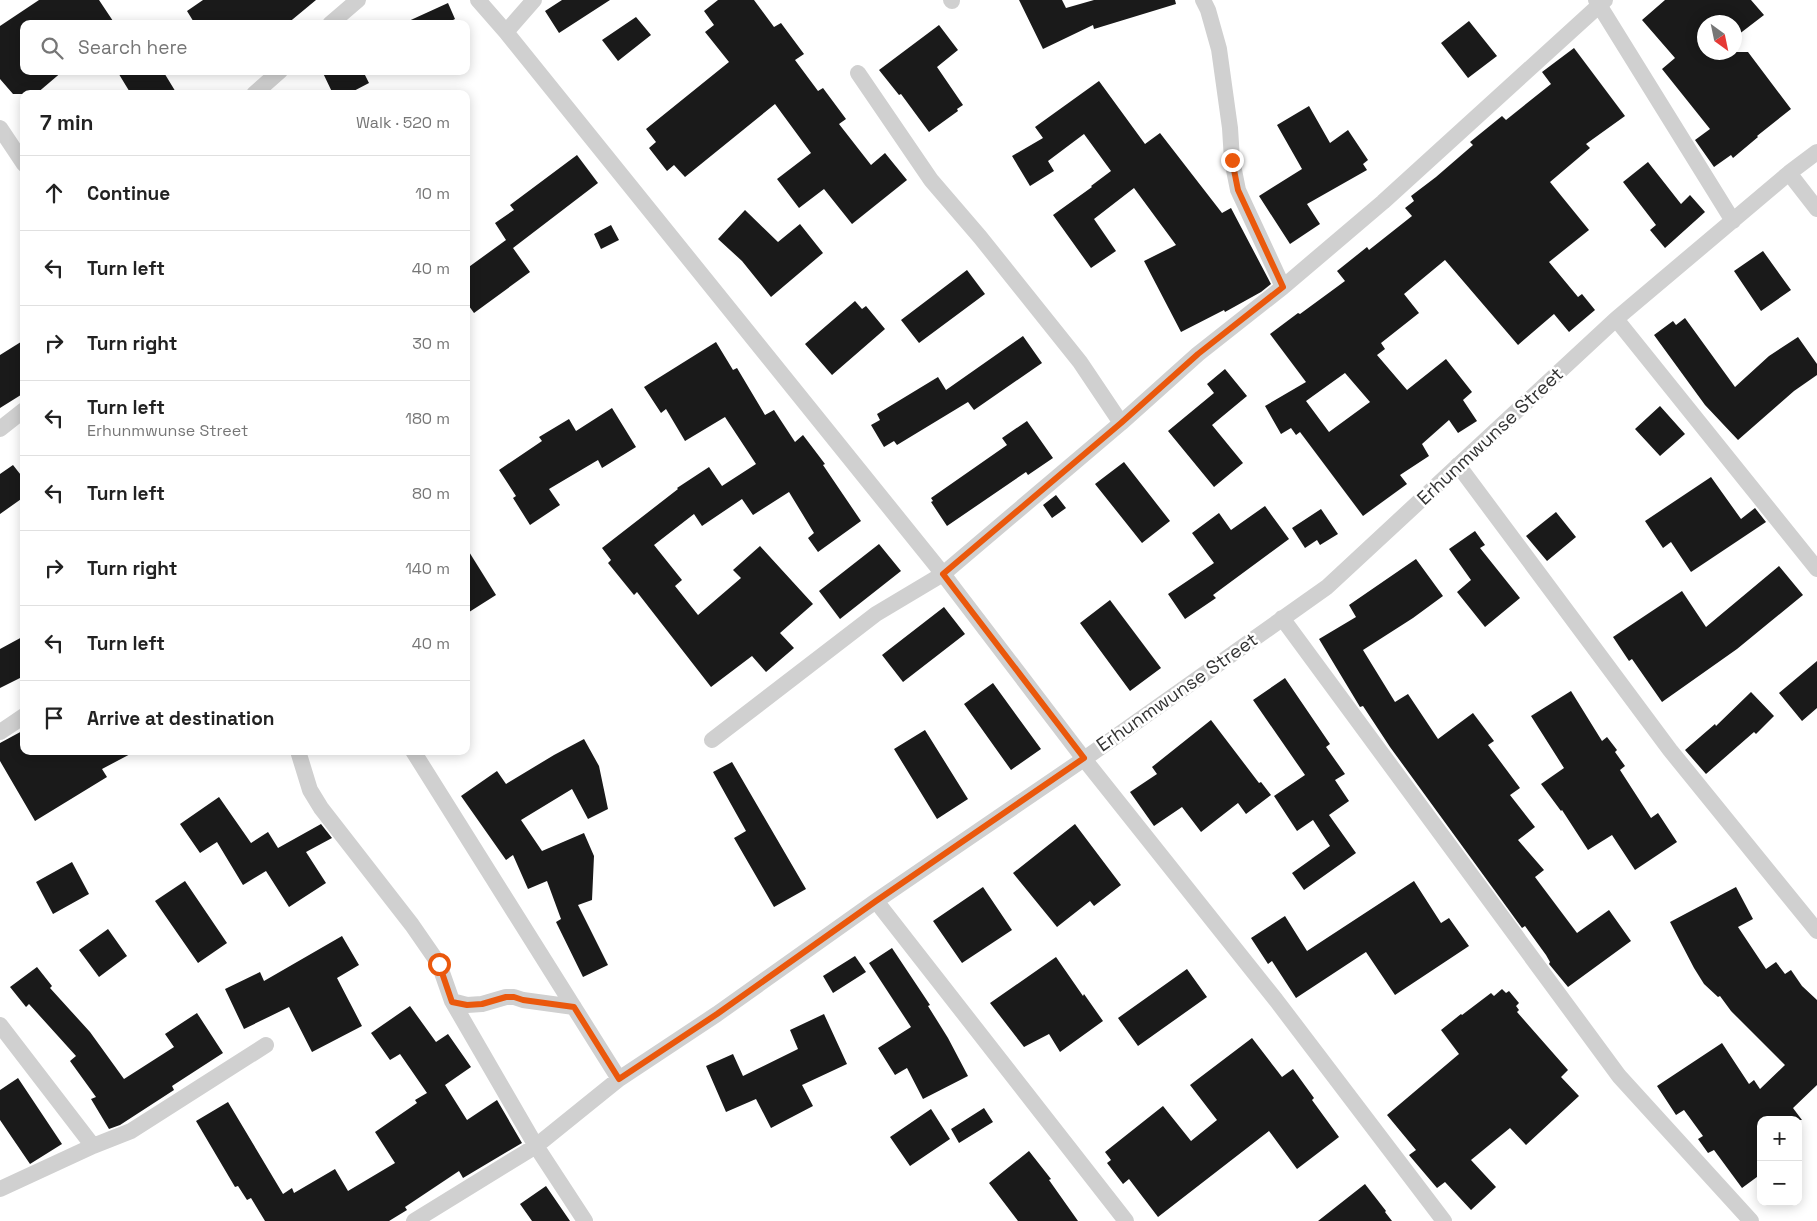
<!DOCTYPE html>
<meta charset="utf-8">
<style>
:root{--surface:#fff;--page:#f6f6f6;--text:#222;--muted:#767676;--line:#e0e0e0}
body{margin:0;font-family:"Space Grotesk",sans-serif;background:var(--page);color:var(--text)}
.controls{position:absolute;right:15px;bottom:15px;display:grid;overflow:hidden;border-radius:10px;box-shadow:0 2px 12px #0003}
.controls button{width:45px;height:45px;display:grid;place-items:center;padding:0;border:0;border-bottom:1px solid var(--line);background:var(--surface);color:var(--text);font:25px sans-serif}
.compass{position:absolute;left:1697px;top:15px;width:45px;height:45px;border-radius:50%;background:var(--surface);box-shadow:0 2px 12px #0003;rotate:147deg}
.stop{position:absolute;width:15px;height:15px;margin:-11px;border:4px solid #ea580c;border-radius:50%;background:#fff}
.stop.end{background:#ea580c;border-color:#fff;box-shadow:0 1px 5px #0008}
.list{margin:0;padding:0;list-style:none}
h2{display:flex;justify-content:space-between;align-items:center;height:65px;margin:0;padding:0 20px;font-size:21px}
h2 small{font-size:16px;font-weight:400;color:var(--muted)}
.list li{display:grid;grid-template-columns:32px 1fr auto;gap:15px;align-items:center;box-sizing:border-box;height:75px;padding:0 20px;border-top:1px solid var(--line)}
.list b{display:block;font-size:19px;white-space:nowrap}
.list p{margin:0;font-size:16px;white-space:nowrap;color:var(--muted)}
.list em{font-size:16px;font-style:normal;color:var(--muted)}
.icon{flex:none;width:28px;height:28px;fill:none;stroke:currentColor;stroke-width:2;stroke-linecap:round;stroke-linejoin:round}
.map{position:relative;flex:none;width:1817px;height:1221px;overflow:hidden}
.search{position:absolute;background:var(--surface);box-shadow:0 2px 12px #0003;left:20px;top:20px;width:450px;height:55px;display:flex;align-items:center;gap:12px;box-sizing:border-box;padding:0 18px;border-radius:10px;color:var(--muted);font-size:19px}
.panel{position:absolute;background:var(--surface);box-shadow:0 2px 12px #0003;left:20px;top:90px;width:450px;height:665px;border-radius:10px}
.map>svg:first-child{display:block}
.building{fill:#1a1a1a;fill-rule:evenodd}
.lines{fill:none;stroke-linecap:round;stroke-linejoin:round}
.street{stroke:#d0d0d0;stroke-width:16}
.route{stroke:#ea580c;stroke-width:6}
.labels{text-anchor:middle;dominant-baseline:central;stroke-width:5;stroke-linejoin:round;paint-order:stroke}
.street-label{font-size:19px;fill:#333;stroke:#fff}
</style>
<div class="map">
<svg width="1817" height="1221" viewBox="0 0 1817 1221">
<rect width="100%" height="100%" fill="#fff"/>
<!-- building -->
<path class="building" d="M 39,0 L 99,0 L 115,24 L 24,24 L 24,71 L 63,71 L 36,94 L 13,94 L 0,79 L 0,26 Z
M 203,0 L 316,0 L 287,24 L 195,24 L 187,11 Z
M 562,0 L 610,0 L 559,33 L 545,11 Z
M 718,0 L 754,0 L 774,27 L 781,23 L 804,54 L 795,60 L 818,91 L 823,88 L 846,119 L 839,124 L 871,165 L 885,153 L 907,180 L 852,224 L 824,189 L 799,208 L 777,179 L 811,153 L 775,104 L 685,177 L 674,165 L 667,171 L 649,148 L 656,142 L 646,129 L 729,62 L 705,32 L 714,25 L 704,11 Z
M 1019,0 L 1062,0 L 1066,8 L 1094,0 L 1175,0 L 1176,4 L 1094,29 L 1093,25 L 1043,49 Z
M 1665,0 L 1751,0 L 1764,15 L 1734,38 L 1734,22 L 1704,22 L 1704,52 L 1748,52 L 1791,109 L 1757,136 L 1758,137 L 1733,158 L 1731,155 L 1714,167 L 1695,140 L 1710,129 L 1662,69 L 1675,58 L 1642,20 Z
M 448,3 L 455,19 L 445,24 L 402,24 Z
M 636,17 L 651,35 L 618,61 L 602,40 Z
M 1469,21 L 1497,56 L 1468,78 L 1441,43 Z
M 939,25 L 958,50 L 937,67 L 963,105 L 957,109 L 958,111 L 929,132 L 901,94 L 899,95 L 879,70 Z
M 1574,48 L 1625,116 L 1586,144 L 1590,148 L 1550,182 L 1589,230 L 1549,262 L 1578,297 L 1582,294 L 1595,310 L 1569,332 L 1554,314 L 1518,345 L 1445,260 L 1404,294 L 1419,313 L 1381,343 L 1385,349 L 1377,355 L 1407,390 L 1446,359 L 1472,392 L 1463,400 L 1477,421 L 1458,433 L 1449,420 L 1422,444 L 1429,456 L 1400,475 L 1407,484 L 1363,516 L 1300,432 L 1296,435 L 1291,428 L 1281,434 L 1265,406 L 1306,382 L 1270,334 L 1298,313 L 1300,314 L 1345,281 L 1337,271 L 1367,247 L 1369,250 L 1412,216 L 1405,208 L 1414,201 L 1411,196 L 1436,177 L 1473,145 L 1470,142 L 1502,116 L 1506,120 L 1551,84 L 1542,72 ZM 1345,373 L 1370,402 L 1329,432 L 1306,401 Z
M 117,71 L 163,71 L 177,94 L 131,94 Z
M 322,71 L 363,71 L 369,83 L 348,94 L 333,94 Z
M 1099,81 L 1145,144 L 1160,133 L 1222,213 L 1231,208 L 1271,284 L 1261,292 L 1225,312 L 1224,310 L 1181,332 L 1144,261 L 1176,245 L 1134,188 L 1094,219 L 1116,251 L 1091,268 L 1053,215 L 1092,187 L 1091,186 L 1111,171 L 1084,134 L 1048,161 L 1054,171 L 1030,186 L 1012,156 L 1043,138 L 1035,127 Z
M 1309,106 L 1330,143 L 1348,130 L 1368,160 L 1363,164 L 1367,170 L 1307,204 L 1320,224 L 1290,244 L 1259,196 L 1302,169 L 1277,125 Z
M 577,155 L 598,183 L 513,248 L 530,272 L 474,313 L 466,302 L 466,269 L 506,240 L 495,223 L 514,210 L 510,205 Z
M 1648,162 L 1681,204 L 1690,195 L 1705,212 L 1665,248 L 1650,230 L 1656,225 L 1623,182 Z
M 745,210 L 778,242 L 800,224 L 823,253 L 771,297 L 742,261 L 718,239 Z
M 611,225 L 619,240 L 601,249 L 594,234 Z
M 1763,251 L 1791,290 L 1761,311 L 1734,271 Z
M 967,270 L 985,294 L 919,343 L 901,320 Z
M 855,301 L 862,309 L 866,306 L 885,329 L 832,375 L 805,344 Z
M 1685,318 L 1735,387 L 1769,356 L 1798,337 L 1817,364 L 1817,375 L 1794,391 L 1738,440 L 1705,405 L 1654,335 L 1673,321 L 1676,325 Z
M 1023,336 L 1042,363 L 974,410 L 968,402 L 897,445 L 894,441 L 884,447 L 871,425 L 880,420 L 877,414 L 938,377 L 946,390 Z
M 24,340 L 24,393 L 0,408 L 0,355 Z
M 716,342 L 733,370 L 737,368 L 765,415 L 774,410 L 795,442 L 803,435 L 825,464 L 823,465 L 861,521 L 818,552 L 808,538 L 814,533 L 789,492 L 753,515 L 742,499 L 702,526 L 694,514 L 654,545 L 682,580 L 675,586 L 698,615 L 741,578 L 733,570 L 760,546 L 813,604 L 780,633 L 794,648 L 766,672 L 752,656 L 711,687 L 637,592 L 634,595 L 608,563 L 611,560 L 602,548 L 678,489 L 677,488 L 709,467 L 722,486 L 756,464 L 725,417 L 685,441 L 666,409 L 661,413 L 644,387 Z
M 1225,369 L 1247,396 L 1212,425 L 1243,463 L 1214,487 L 1168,431 L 1214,393 L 1207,384 Z
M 1660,406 L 1685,434 L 1660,456 L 1635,429 Z
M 612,408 L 636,447 L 602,468 L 598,460 L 549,489 L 560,505 L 530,525 L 513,498 L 516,496 L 499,470 L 542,441 L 539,437 L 569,419 L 576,431 Z
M 1027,421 L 1053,458 L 1028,475 L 1026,472 L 947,526 L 931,502 L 933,501 L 931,498 L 1007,445 L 1002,438 Z
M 1124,462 L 1170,521 L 1142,543 L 1095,484 Z
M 13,465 L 24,479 L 24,497 L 0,514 L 0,474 Z
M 1711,477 L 1741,519 L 1755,508 L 1766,522 L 1691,572 L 1671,542 L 1663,548 L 1645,521 Z
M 1056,495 L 1066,508 L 1052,518 L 1043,505 Z
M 1265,506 L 1289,539 L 1213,595 L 1216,598 L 1185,619 L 1168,594 L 1214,563 L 1192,533 L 1219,513 L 1231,530 Z
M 1321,509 L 1338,534 L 1320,545 L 1317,540 L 1305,548 L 1292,528 Z
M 1556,512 L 1576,537 L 1547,561 L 1526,536 Z
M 1475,531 L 1485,545 L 1480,548 L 1520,598 L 1485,627 L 1457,592 L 1471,580 L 1449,549 Z
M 879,544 L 901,571 L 840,619 L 819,591 Z
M 466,547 L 496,595 L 466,614 Z
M 1416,559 L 1443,596 L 1413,618 L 1363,650 L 1395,702 L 1408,694 L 1438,739 L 1473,713 L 1494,741 L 1488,745 L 1520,788 L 1510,795 L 1535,827 L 1518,840 L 1544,870 L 1535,877 L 1577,933 L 1609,910 L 1631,941 L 1568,987 L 1549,964 L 1550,962 L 1546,955 L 1525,926 L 1522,928 L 1390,747 L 1363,706 L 1360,707 L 1319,639 L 1356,617 L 1349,605 Z
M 1779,566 L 1803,595 L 1737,649 L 1662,702 L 1632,659 L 1629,661 L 1613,637 L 1682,591 L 1706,627 Z
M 1110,600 L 1161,668 L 1130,691 L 1080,623 Z
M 944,607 L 965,634 L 903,682 L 882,655 Z
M 24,636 L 24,676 L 0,688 L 0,649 Z
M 1817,661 L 1817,708 L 1802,721 L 1779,693 Z
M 1285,678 L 1330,744 L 1326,747 L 1345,774 L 1335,780 L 1349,801 L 1329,815 L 1356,853 L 1304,890 L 1292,873 L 1330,846 L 1313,820 L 1297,831 L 1274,796 L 1305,775 L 1253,700 Z
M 993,683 L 1041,749 L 1011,770 L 964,704 Z
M 1571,691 L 1602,741 L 1607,737 L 1617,750 L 1615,752 L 1625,766 L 1620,770 L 1651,818 L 1658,813 L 1677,842 L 1635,870 L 1612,835 L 1588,850 L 1562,810 L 1561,811 L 1541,784 L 1564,768 L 1531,716 Z
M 1751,692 L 1774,716 L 1756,734 L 1754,732 L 1706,774 L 1685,750 L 1715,724 L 1716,726 Z
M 1211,720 L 1259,783 L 1261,782 L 1271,795 L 1246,814 L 1238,803 L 1201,832 L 1182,807 L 1154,826 L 1130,792 L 1157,774 L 1152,767 Z
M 24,730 L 24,751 L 136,751 L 102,769 L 107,777 L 35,821 L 0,761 L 0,743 Z
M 925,730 L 968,799 L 937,819 L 894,749 Z
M 584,739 L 599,766 L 608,809 L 588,819 L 572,789 L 521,820 L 542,851 L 584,833 L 594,856 L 592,900 L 578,905 L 608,965 L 583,977 L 556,922 L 561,919 L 547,881 L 528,889 L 513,855 L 506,860 L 461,796 L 497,771 L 506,784 L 554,755 Z
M 732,762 L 806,889 L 774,907 L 734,838 L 746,831 L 713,772 Z
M 219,797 L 251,843 L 268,832 L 278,848 L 321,824 L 332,838 L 306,852 L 326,883 L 289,907 L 266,871 L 243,885 L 217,842 L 200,853 L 180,824 Z
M 1075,824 L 1121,885 L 1094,906 L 1090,901 L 1057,927 L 1013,873 Z
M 72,862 L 89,894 L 53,914 L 36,882 Z
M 185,881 L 227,943 L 198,963 L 155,901 Z
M 1414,881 L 1441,923 L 1449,918 L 1469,946 L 1395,995 L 1366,952 L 1296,998 L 1272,961 L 1268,964 L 1251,938 L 1285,916 L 1307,951 Z
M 983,887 L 1012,930 L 962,963 L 933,921 Z
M 1736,887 L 1753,919 L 1738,927 L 1766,969 L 1776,962 L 1785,974 L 1791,970 L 1802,986 L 1817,1000 L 1817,1085 L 1793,1108 L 1802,1120 L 1761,1120 L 1761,1174 L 1742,1188 L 1714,1150 L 1708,1153 L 1698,1139 L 1703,1136 L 1684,1110 L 1676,1115 L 1657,1086 L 1722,1043 L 1749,1084 L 1754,1080 L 1760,1089 L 1785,1065 L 1731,1011 L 1720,996 L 1718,997 L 1704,984 L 1694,968 L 1670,922 Z
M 108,929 L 127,956 L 99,977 L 79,950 Z
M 342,936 L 359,965 L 337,978 L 362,1026 L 312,1052 L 289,1007 L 244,1029 L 225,989 L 260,972 L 264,981 Z
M 892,948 L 930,1005 L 928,1006 L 948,1038 L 968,1076 L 923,1099 L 907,1068 L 895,1075 L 878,1048 L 911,1027 L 869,963 Z
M 855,956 L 866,972 L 833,993 L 823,976 Z
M 1056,957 L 1083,996 L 1084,994 L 1103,1021 L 1060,1052 L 1049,1034 L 1024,1047 L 990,1003 Z
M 37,967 L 52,986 L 50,988 L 90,1032 L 124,1079 L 174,1047 L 165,1034 L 197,1013 L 223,1053 L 172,1086 L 174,1090 L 120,1125 L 109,1129 L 91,1099 L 96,1097 L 70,1061 L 76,1056 L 29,1004 L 26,1007 L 10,987 Z
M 1187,969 L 1207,997 L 1138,1046 L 1118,1018 Z
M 1502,989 L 1506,993 L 1509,991 L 1519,1003 L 1516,1006 L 1519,1010 L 1517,1012 L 1568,1070 L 1561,1077 L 1579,1096 L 1526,1145 L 1510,1128 L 1471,1160 L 1496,1187 L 1471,1210 L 1445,1182 L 1437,1188 L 1409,1155 L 1416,1150 L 1387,1115 L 1459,1054 L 1441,1030 L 1461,1014 L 1462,1015 L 1491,993 L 1494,996 Z
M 410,1006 L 436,1042 L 448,1034 L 471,1067 L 445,1085 L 467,1120 L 497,1100 L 522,1143 L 463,1178 L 459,1171 L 405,1207 L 407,1210 L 389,1221 L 265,1221 L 251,1198 L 247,1200 L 238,1186 L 235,1187 L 196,1121 L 228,1102 L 283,1194 L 292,1188 L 294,1193 L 335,1169 L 348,1191 L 395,1163 L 375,1132 L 417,1103 L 415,1100 L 427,1093 L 400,1054 L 390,1060 L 371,1033 Z
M 824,1014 L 847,1064 L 802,1085 L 813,1106 L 771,1128 L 756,1099 L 726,1112 L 706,1066 L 733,1054 L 743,1076 L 798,1049 L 790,1030 Z
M 1252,1038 L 1282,1077 L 1293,1069 L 1314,1098 L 1312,1100 L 1339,1137 L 1297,1169 L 1269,1131 L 1158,1217 L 1129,1179 L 1123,1184 L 1107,1163 L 1111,1160 L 1105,1152 L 1163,1106 L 1191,1141 L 1217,1120 L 1190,1085 Z
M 18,1078 L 62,1144 L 30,1164 L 0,1120 L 0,1090 Z
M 984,1108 L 993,1122 L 959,1143 L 951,1129 Z
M 931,1109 L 950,1139 L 910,1166 L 890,1137 Z
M 1029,1151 L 1051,1179 L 1049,1180 L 1078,1221 L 1018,1221 L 989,1183 Z
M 1365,1184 L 1386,1211 L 1385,1212 L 1392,1221 L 1318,1221 Z
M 546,1186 L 570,1221 L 532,1221 L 520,1204 Z"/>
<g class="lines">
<!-- street -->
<path class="street" d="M 478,0 L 506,32 L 943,574 L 1084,759 L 1276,1000 L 1444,1221
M 951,0 L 952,1
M 1203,0 L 1208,10 L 1219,49 L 1230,128 L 1232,160 L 1238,190 L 1283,287
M 1596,0 L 1733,221
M 330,24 L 358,0
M 506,32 L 534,0
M 858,73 L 931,180 L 980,237 L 1080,362 L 1121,423
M 254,94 L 280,71
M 0,128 L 24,164
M 1789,173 L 1817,209
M 1616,319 L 1817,569
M 0,429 L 24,410
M 1458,465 L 1670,750 L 1817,931
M 1282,618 L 1619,1076 L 1751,1221
M 0,732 L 24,716
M 712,740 L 876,614 L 943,574 L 1121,423 L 1198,354 L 1283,287 L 1383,202 L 1605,0
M 298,751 L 310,790 L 321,808 L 412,925 L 439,964 L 452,1001 L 536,1146 L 585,1221
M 413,751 L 619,1079
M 876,901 L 1126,1221
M 452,1001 L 467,1005 L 482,1004 L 506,997 L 514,997 L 523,1000 L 574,1007
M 0,1025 L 93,1146
M 0,1189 L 93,1146 L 131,1131 L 266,1045
M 414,1221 L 536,1146 L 619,1079 L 717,1014 L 876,901 L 1084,759 L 1327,587 L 1616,319 L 1789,173 L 1817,152"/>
</g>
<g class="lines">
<!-- route -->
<path class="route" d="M 439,964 L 452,1002 L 467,1005 L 482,1004 L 506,997 L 514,997 L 523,1000 L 574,1007 L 619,1079 L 717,1014 L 876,901 L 1084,758 L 943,574 L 1121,423 L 1198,354 L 1283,287 L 1238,190 L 1232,160"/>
</g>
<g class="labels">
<!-- street labels -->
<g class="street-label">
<text transform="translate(1490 436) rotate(-43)">Erhunmwunse Street</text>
<text transform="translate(1177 692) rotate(-35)">Erhunmwunse Street</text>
</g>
</g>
</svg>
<div class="controls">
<button>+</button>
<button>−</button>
</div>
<svg class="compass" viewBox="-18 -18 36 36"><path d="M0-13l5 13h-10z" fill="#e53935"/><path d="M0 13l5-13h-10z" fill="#767676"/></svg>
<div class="stop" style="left:439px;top:964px"></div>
<div class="stop end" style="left:1232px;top:160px"></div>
<div class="search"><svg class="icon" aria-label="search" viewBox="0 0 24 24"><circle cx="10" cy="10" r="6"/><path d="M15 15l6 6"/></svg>Search here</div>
<section class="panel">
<h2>7 min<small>Walk · 520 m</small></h2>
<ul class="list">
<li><svg class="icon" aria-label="ahead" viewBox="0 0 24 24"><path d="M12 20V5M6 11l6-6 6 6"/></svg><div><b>Continue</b></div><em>10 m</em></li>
<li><svg class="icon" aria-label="left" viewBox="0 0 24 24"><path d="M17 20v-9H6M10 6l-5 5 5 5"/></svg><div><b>Turn left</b></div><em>40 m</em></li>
<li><svg class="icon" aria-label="right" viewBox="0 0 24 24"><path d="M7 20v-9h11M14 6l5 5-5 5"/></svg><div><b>Turn right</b></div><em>30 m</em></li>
<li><svg class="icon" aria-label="left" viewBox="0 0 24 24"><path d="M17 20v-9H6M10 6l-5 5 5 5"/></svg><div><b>Turn left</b><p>Erhunmwunse Street</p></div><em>180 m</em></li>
<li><svg class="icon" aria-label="left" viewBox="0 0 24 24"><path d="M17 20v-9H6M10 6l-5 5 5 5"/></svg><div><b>Turn left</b></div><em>80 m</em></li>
<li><svg class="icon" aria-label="right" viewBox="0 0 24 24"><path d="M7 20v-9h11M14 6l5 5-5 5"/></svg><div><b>Turn right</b></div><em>140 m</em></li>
<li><svg class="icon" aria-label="left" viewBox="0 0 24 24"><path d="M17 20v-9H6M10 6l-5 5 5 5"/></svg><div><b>Turn left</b></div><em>40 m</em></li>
<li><svg class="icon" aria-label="arrive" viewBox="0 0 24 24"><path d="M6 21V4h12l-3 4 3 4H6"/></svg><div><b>Arrive at destination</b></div></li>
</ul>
</section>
</div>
